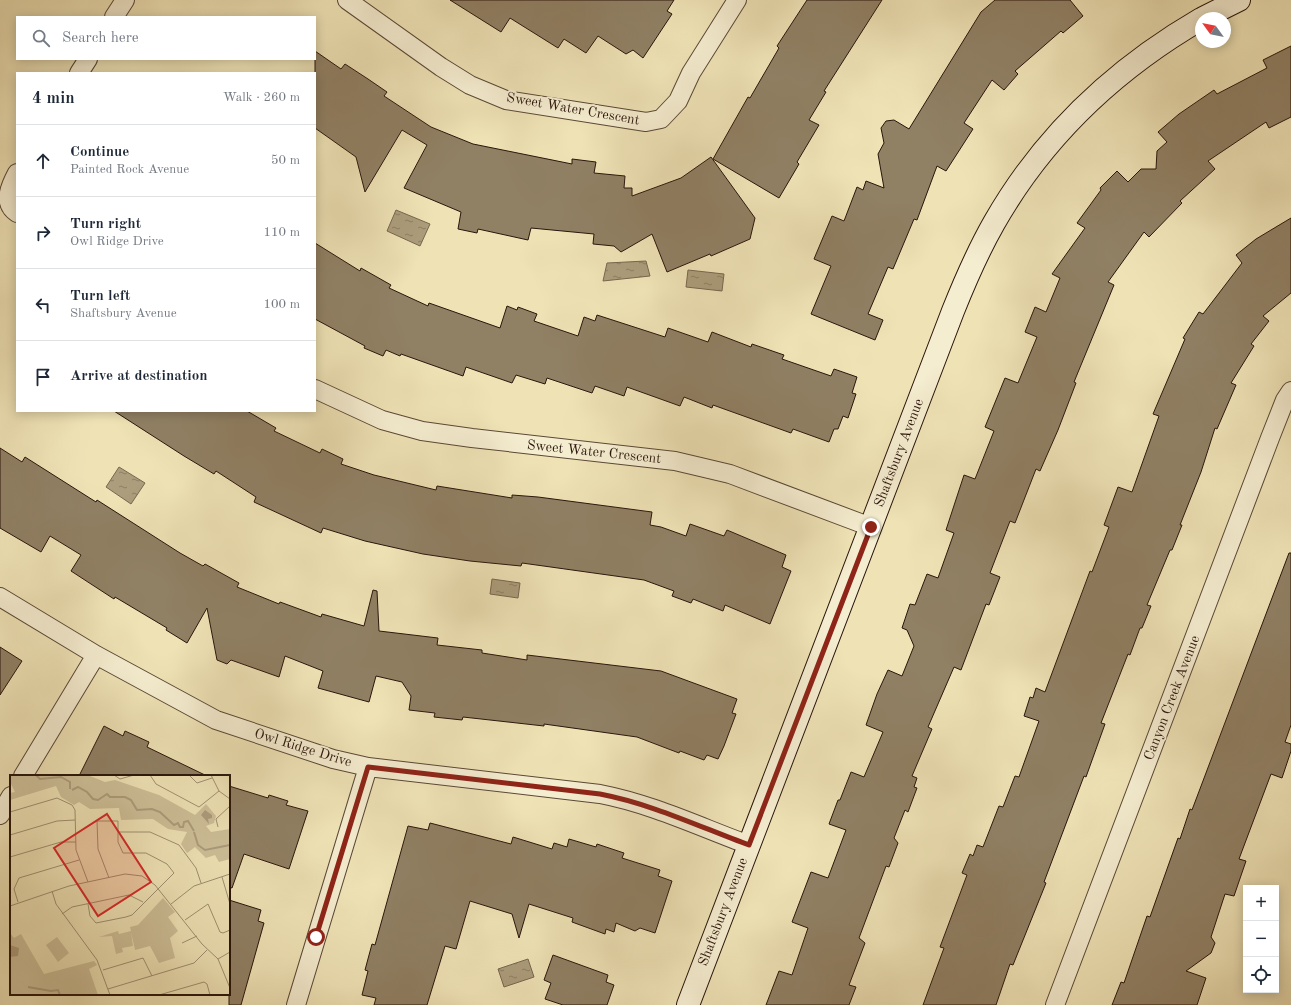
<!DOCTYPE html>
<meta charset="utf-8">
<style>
:root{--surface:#fff;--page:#f6f6f7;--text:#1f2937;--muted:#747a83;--line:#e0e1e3}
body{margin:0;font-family:"Old Standard TT",serif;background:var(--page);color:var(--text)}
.controls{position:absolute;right:12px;bottom:12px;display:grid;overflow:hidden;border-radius:0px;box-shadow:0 2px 10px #0003}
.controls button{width:36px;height:36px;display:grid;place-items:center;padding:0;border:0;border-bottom:1px solid var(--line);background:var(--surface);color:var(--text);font:20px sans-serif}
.compass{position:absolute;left:1195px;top:12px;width:36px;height:36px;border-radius:50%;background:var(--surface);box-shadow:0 2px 10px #0003;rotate:303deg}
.stop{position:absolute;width:12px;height:12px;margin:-9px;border:3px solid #8f2418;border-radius:50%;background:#fff}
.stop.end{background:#8f2418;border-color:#fff;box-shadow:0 1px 4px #0008}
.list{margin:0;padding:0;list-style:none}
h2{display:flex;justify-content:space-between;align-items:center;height:52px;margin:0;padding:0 16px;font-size:17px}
h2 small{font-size:13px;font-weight:400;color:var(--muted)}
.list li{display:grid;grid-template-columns:26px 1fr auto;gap:12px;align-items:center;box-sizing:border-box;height:72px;padding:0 16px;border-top:1px solid var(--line)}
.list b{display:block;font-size:15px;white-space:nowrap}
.list p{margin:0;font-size:13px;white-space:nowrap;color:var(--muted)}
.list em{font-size:13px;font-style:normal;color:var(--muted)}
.icon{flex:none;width:22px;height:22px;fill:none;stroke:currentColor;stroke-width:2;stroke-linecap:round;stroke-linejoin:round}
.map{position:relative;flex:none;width:1291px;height:1005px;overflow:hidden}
.search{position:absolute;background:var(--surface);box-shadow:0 2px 10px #0003;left:16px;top:16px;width:300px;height:44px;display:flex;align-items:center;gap:10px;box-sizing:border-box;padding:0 14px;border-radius:0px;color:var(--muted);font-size:15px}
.panel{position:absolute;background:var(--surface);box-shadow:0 2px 10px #0003;left:16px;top:72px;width:300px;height:340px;border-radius:0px}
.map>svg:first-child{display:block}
.water{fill:url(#water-ripples);stroke:#78674f}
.building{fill:#908064;stroke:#2a150b}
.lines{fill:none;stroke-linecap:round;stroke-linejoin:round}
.street-casing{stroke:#5b4836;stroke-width:20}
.secondary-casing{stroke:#2a150b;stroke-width:24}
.street{stroke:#f5edd0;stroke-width:18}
.secondary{stroke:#f5edd0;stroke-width:22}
.route{stroke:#8f2418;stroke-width:5}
.labels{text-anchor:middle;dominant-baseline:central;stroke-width:4;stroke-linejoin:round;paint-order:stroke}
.street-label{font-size:14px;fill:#2a150b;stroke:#f5edd0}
.inset-river{fill:none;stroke:#ac9d7c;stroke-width:2}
.inset-road{fill:none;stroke:#a09172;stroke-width:1}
.view{fill:#d62828;fill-opacity:0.15;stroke:#d62828;stroke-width:2}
.inset-edge{fill:none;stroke:#2a150b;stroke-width:2}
</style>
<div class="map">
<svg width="1291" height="1005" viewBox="0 0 1291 1005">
<defs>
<pattern id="water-ripples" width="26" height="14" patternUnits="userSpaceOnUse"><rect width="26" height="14" fill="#ac9d7c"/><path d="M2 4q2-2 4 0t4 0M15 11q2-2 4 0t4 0" fill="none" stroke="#8c7f64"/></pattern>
</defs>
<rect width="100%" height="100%" fill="#efe3b6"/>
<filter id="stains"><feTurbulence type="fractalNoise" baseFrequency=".005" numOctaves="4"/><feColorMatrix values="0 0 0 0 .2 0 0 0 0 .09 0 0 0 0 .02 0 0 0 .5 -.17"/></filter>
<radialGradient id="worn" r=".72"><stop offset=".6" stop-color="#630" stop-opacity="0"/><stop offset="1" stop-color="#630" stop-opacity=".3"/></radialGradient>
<!-- water -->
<path class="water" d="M 396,210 L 430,224 L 420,246 L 387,231 Z
M 646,261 L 650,276 L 603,281 L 607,263 Z
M 688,270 L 724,274 L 722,291 L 686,287 Z
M 119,467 L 145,483 L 131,504 L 106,487 Z
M 492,579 L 520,583 L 518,598 L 490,594 Z
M 528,959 L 534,977 L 504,987 L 498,969 Z"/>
<!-- building -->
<path class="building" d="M 450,0 L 674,0 L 667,11 L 672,14 L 643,58 L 633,50 L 626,54 L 598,36 L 586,53 L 564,39 L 558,48 L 510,18 L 501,32 Z
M 807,0 L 882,0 L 824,91 L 826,92 L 809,120 L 819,125 L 797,162 L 799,164 L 779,198 L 713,159 L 748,97 L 750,98 L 779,48 L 777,46 Z
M 995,0 L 1070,0 L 1083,16 L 1063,33 L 1061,31 L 1015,71 L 1018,74 L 1004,90 L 992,80 L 964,123 L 973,129 L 946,171 L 937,166 L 917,220 L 914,219 L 893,269 L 888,267 L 868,314 L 883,320 L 875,340 L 811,314 L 831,266 L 814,259 L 832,216 L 844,221 L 857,187 L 863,190 L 866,181 L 884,188 L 878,154 L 884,143 L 881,128 L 886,121 L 894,120 L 909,129 L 981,12 Z
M 1291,46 L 1291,117 L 1269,128 L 1266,122 L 1208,161 L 1215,169 L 1180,201 L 1182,203 L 1149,237 L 1144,232 L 1108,282 L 1114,285 L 1074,382 L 1076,383 L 1058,430 L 1040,471 L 1036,469 L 1015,523 L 1010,521 L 990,573 L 1000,577 L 989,605 L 986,604 L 961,670 L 954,667 L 928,727 L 932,729 L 912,776 L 917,778 L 914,787 L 917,788 L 908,812 L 905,810 L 894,838 L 898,843 L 889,867 L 886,866 L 859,938 L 865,943 L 849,985 L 856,987 L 849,1005 L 766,1005 L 779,971 L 792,975 L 808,928 L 792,922 L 811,872 L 828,878 L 846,830 L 829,824 L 838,800 L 840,800 L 851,772 L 864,777 L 883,732 L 866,725 L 877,694 L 888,670 L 902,676 L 914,646 L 907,630 L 902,628 L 910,604 L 915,605 L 927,574 L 938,578 L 954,533 L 946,530 L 964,475 L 975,479 L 994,431 L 985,427 L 1005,378 L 1018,383 L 1037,337 L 1025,332 L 1035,307 L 1046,312 L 1060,278 L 1052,274 L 1085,228 L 1077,223 L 1101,190 L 1100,188 L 1117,171 L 1128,182 L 1141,169 L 1156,169 L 1157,151 L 1167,142 L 1158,132 L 1179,114 L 1214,90 L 1217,94 L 1267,68 L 1263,60 Z
M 315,51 L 341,69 L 345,64 L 368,79 L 387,92 L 384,96 L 431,127 L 473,144 L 572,164 L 572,159 L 596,162 L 594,173 L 625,176 L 624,188 L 632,188 L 632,196 L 681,178 L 711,157 L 755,218 L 750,239 L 711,256 L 710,254 L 667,272 L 652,234 L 621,252 L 614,246 L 593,244 L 594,234 L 531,228 L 528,240 L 478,229 L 477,233 L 458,229 L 461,212 L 404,188 L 427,145 L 402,130 L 365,192 L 356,157 L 315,128 Z
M 1291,218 L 1291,293 L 1263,316 L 1269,321 L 1251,344 L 1254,346 L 1231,383 L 1236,385 L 1217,429 L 1215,428 L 1201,472 L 1180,525 L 1182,525 L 1172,550 L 1170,550 L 1147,605 L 1151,606 L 1142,628 L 1140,628 L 1130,655 L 1128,654 L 1101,723 L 1105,724 L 1086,777 L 1084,776 L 1044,882 L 1046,883 L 1013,965 L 1010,964 L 996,1005 L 923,1005 L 944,948 L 940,947 L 967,875 L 962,873 L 970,854 L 973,856 L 977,845 L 983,847 L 999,806 L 1003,807 L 1015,776 L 1019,777 L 1039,721 L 1024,716 L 1030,697 L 1033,698 L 1036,688 L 1045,692 L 1090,571 L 1092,572 L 1109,527 L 1104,525 L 1118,487 L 1132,492 L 1159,416 L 1153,414 L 1185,339 L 1183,338 L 1199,312 L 1203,314 L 1242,263 L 1236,255 L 1256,239 Z
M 315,243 L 360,271 L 361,268 L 391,285 L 389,288 L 428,306 L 429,303 L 500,328 L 507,306 L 517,310 L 518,307 L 537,314 L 534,321 L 578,336 L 584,317 L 595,321 L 597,315 L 665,337 L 668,328 L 708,342 L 712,332 L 751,347 L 752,344 L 784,355 L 782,359 L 831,376 L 834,369 L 857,377 L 852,393 L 856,394 L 848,418 L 843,416 L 838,429 L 834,429 L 829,442 L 793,429 L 791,433 L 713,405 L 712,408 L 684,397 L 680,406 L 627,387 L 624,396 L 595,386 L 592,393 L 547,378 L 545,384 L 516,375 L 512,383 L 466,367 L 463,376 L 401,354 L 400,356 L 386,350 L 383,356 L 364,348 L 365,346 L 315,319 Z
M 114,411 L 247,411 L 276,428 L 274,431 L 320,453 L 322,449 L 343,459 L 341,464 L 374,475 L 436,490 L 437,486 L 512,498 L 512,495 L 538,497 L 652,512 L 650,525 L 661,527 L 686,536 L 690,524 L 724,536 L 727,530 L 786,555 L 782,567 L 791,571 L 770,624 L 725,605 L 723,611 L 693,599 L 691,603 L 672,596 L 674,591 L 644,580 L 522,563 L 521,566 L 470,561 L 423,554 L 365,541 L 323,528 L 321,533 L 254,502 L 256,497 L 216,471 L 214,474 L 184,456 Z
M 0,448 L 22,462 L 25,457 L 96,502 L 97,500 L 180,553 L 203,566 L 205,564 L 239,583 L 237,587 L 279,604 L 280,602 L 321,617 L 322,614 L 364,626 L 373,590 L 377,591 L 379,631 L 438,638 L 437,645 L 482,650 L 482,653 L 527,660 L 527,655 L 661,671 L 737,699 L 732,713 L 736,714 L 724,746 L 718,759 L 707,755 L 704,760 L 680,751 L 679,753 L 637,737 L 544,724 L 544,726 L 463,717 L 462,720 L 434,717 L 435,713 L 409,710 L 411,696 L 402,682 L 376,676 L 369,702 L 318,688 L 323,671 L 285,656 L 279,677 L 231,660 L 227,664 L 217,660 L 207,608 L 187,643 L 166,630 L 167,628 L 115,597 L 114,599 L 71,571 L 81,555 L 50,536 L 41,552 L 0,528 Z
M 1289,553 L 1291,553 L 1291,725 L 1285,742 L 1291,744 L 1291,751 L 1282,778 L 1271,774 L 1239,859 L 1246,861 L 1234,896 L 1225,894 L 1211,937 L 1215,943 L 1211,953 L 1186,971 L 1206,978 L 1197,1005 L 1112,1005 L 1121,982 L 1124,983 L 1147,916 L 1150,917 L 1178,838 L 1180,839 L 1190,809 L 1192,810 Z
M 0,647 L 22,661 L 0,695 Z
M 104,726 L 123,736 L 125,731 L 149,742 L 147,747 L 207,776 L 79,776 Z
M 229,786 L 268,798 L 269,795 L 288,801 L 286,805 L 308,811 L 289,869 L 244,854 L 232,888 L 229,887 Z
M 430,823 L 511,844 L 513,837 L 552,849 L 554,843 L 567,847 L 569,839 L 596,847 L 597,844 L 624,853 L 622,858 L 660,870 L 658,876 L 672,881 L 655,933 L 640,928 L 635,931 L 616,923 L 614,932 L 606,929 L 605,934 L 572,922 L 573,918 L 529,904 L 519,938 L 512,914 L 470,901 L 456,949 L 445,946 L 427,1005 L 374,1005 L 376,998 L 362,995 L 368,971 L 365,970 L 372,944 L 375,945 L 408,826 L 428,830 Z
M 229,900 L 261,910 L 258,921 L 264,923 L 241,1005 L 229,1005 Z
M 553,955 L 608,975 L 606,982 L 614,985 L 607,1005 L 563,1005 L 545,999 L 551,983 L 544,980 Z"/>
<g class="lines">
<!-- street casing -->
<g class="street-casing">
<path id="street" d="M 347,0 L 441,67 L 470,85 L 506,100 L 646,122 L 661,119 L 678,101 L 691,73 L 737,0
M 114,17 L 125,0
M 79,73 L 88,59
M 17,173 C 10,186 2,203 17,213
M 315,389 L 382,420 L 422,431 L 472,438 L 675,461 L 730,474 L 871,527
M 0,597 L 96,655 L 216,720 L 333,759 L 368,767 L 600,794 C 652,804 700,827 749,845
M 23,776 L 96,655
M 0,815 L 11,796
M 296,1005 L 368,767
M 1055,1005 L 1270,438 L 1285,400 L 1291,391"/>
</g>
<!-- secondary casing -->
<g class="secondary-casing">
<path id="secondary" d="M 1203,18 L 1239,0
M 688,1005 L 953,311 C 965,281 978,251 994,223 C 1043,137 1115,69 1201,19"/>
</g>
<!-- street -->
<use href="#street" class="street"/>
<!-- secondary -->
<use href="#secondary" class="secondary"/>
</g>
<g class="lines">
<!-- route -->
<path class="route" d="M 316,937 L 368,767 L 600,794 C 652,804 700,827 749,845 L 871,527"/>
</g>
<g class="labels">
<!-- street labels -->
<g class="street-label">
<text transform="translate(573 109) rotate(10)">Sweet Water Crescent</text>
<text transform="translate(594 452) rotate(6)">Sweet Water Crescent</text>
<text transform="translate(899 453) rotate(-69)">Shaftsbury Avenue</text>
<text transform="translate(1172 698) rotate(-69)">Canyon Creek Avenue</text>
<text transform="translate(303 748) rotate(17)">Owl Ridge Drive</text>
<text transform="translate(723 912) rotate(-69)">Shaftsbury Avenue</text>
</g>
</g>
<!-- overview -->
<g transform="translate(10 775)">
<rect width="220" height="220" fill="#efe3b6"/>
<path d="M 47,162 L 59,178 L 48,187 L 36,170 Z" fill="#cec099"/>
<path d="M 0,0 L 82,0 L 80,1 L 95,7 L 105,5 L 149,20 L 185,40 L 196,29 L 206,41 L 204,48 L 196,51 L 201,57 L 220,54 L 220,84 L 209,87 L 205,80 L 196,83 L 185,72 L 177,78 L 171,69 L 177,57 L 158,54 L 143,44 L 111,45 L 109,33 L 80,34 L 69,27 L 64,30 L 51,22 L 46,11 L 0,25 L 0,18 L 5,17 L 0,7 ZM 153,123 L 165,137 L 158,142 L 168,156 L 160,163 L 165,183 L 149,188 L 140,171 L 125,175 L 121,157 L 123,171 L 112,173 L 113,177 L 106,179 L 102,161 L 89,162 L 108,156 L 109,159 L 121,156 L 120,152 L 128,150 ZM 0,158 L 4,163 L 11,159 L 34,199 L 84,186 L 87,190 L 79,194 L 88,220 L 0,220 Z" fill="#cec099"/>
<path d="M 195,35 L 202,40 L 202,43 L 198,44 L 199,49 L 191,40 ZM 0,170 L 9,173 L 8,181 L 0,182 Z" fill="#ac9d7c"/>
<path class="inset-river" d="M 26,0 L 30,4 L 51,2 L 60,7 L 60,14M 62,15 L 68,12 L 77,17 L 83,24 L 88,25 L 97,19 L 100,22 L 115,22 L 121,25 L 127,35 L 142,34 L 150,37 L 164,50 L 168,48 L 170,52 L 173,52 L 174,47 L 178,46 L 184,56M 184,57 L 188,70 L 195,75 L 220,70M 18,212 L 41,216 L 48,215 L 50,220"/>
<path class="inset-road" d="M 104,0 L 110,4 L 124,0M 140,0 L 146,9 L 189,32 L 209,16M 179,0 L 187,8 L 202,3M 201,0 L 209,16 L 220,24M 0,37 L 47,23 L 62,30 L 65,35 L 66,75 L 78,107M 208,52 L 206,44 L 220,31M 109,57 L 140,57 L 169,70 L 186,93 L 191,108M 0,60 L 47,46 L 65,45M 0,82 L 51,67 L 66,67M 212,102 L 220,129M 42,116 L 46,129 L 87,185 L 100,220M 8,127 L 4,114 L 9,103 L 69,85M 78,129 L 80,141 L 86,148 L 116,142 L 122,140 L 164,98 L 157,89 L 136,78 L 113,78 L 108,67 L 108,46 L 87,46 L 88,74 L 99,103M 161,129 L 184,111 L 220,99M 0,131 L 59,111 L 115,99 L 132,101 L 145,110 L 192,169 L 208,184 L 220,213M 52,139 L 62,132 L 119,120 L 133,127M 175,145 L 198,129 L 210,157 L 213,158 L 220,155M 172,168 L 187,161M 208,184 L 220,177M 93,195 L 133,183 L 142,201M 98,214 L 184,188 L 197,175M 149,220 L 194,207 L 197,209 L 200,220"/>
<path class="view" d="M 97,39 L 141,107 L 88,141 L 44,73 Z"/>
<rect width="220" height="220" class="inset-edge"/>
</g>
<rect width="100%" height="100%" filter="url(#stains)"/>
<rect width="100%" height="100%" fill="url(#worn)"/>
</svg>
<div class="controls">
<button>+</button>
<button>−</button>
<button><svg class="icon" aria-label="locate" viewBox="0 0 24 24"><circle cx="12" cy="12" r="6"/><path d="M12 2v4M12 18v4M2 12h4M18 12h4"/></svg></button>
</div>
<svg class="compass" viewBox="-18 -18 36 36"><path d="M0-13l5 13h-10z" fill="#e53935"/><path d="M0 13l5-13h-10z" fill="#747a83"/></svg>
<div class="stop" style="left:316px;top:937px"></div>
<div class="stop end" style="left:871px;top:527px"></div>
<div class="search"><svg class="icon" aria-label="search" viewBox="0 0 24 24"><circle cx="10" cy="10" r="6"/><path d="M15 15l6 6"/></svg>Search here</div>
<section class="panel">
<h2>4 min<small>Walk · 260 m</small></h2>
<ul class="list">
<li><svg class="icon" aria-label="ahead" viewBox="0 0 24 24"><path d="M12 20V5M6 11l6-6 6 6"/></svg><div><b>Continue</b><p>Painted Rock Avenue</p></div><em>50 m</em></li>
<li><svg class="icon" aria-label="right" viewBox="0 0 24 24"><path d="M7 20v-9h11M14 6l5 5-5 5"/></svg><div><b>Turn right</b><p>Owl Ridge Drive</p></div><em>110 m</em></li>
<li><svg class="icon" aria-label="left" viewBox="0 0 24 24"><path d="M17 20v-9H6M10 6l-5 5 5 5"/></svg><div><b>Turn left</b><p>Shaftsbury Avenue</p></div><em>100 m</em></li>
<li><svg class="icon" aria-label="arrive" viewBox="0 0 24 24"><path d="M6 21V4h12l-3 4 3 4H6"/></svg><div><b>Arrive at destination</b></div></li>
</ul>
</section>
</div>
